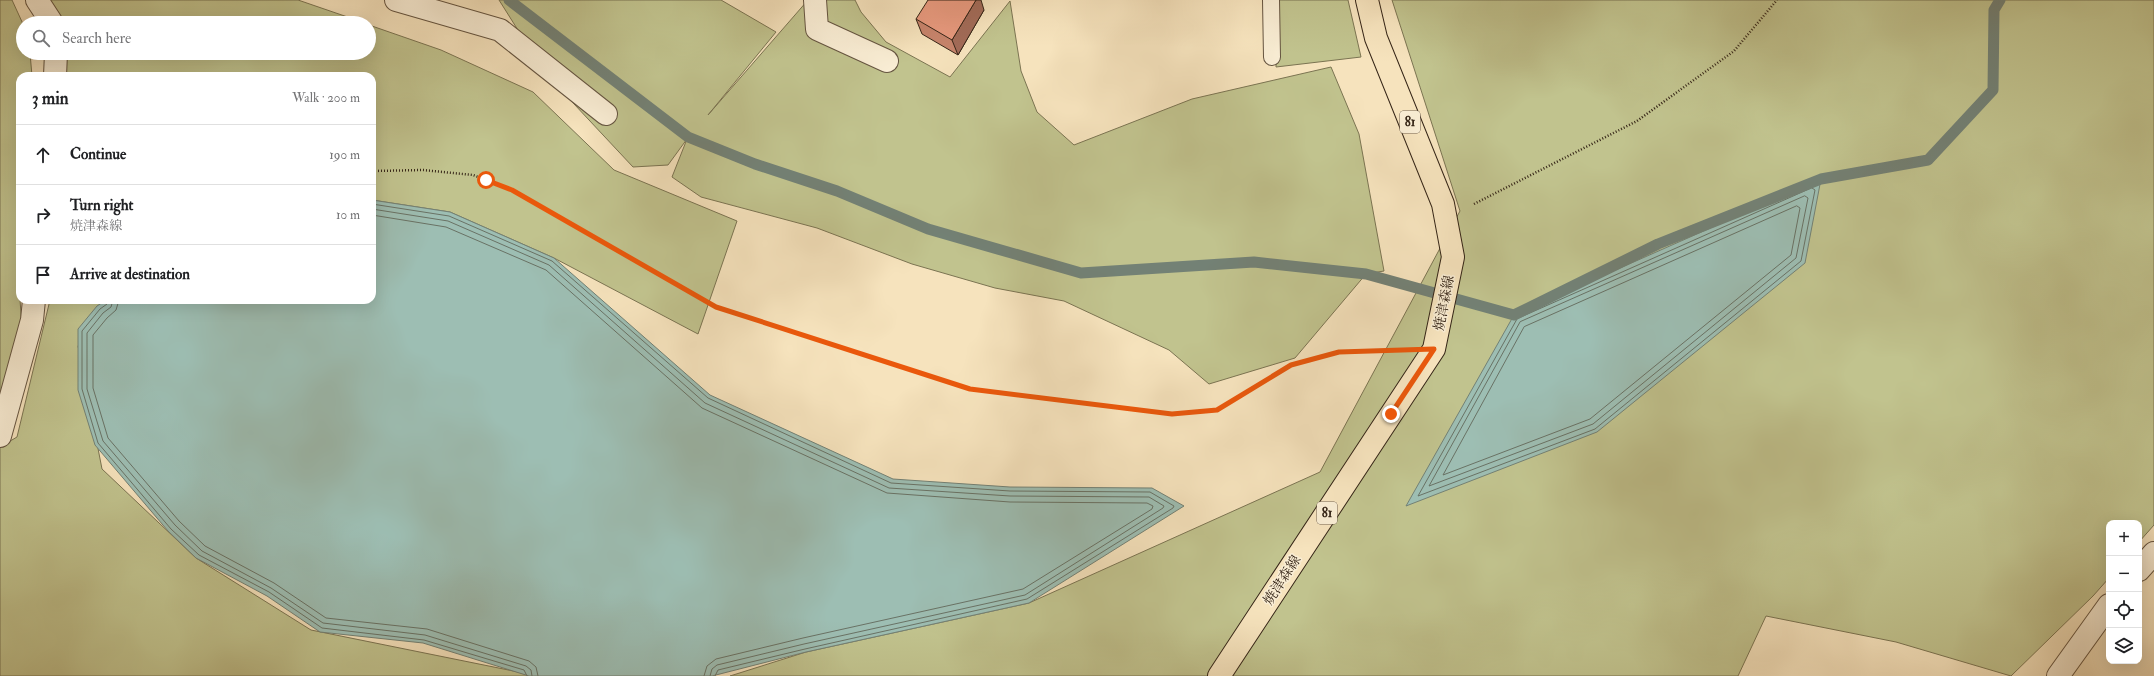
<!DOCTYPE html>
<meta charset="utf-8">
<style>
:root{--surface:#fff;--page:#f6f6f6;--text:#202124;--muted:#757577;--line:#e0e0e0}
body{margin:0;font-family:"IM FELL Double Pica","Noto Serif JP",serif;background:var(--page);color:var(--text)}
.controls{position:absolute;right:12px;bottom:12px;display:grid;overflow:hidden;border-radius:8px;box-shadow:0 4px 16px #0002}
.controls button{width:36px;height:36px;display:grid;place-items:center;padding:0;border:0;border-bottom:1px solid var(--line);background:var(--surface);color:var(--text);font:20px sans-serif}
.stop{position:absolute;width:12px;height:12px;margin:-9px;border:3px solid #ea580c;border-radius:50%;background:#fff}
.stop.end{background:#ea580c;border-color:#fff;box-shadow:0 1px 4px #0008}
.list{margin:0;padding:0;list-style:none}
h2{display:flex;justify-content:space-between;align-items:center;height:52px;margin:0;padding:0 16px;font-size:17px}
h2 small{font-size:13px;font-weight:400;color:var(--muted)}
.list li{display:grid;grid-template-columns:26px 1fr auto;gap:12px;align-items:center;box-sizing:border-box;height:60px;padding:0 16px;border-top:1px solid var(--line)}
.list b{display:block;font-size:15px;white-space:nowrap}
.list p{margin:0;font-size:13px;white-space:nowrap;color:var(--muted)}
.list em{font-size:13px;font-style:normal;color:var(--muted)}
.icon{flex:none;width:22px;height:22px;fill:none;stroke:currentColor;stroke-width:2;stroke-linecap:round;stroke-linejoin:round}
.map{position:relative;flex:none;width:2154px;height:676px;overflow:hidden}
.search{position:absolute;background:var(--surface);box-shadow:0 4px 16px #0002;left:16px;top:16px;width:360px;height:44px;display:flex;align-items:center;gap:10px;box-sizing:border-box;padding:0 14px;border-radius:22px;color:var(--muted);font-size:15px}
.panel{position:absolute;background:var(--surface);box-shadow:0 4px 16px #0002;left:16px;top:72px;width:360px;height:232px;border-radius:12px}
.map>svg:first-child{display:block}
.green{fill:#c1c38e;stroke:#7b7452}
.water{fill:#9dbeb3;stroke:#738175}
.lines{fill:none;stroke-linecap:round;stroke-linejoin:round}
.shore{stroke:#697265;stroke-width:1}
.stream{stroke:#738175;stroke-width:11}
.service-casing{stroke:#655440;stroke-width:18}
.minor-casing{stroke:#655440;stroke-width:24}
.primary-casing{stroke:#352517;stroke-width:24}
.path{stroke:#352517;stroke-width:2.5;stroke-dasharray:1 2;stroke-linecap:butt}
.service{stroke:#f9edd4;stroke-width:16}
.minor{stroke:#f9edd4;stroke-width:22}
.primary{stroke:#f6e3bd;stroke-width:22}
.wall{fill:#c7846c;stroke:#352517}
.shaded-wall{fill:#a26b58;stroke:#352517}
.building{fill:#e7997e;stroke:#352517}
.route{stroke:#ea580c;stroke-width:5}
.labels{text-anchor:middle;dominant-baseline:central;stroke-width:3;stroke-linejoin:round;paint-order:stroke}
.shield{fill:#f9edd4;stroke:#706150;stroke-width:1}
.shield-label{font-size:13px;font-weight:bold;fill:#352517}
.street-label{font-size:14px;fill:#352517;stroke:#f9edd4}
</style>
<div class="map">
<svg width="2154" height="676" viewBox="0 0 2154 676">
<rect width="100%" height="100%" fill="#f6e3bd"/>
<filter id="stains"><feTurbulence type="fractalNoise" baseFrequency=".005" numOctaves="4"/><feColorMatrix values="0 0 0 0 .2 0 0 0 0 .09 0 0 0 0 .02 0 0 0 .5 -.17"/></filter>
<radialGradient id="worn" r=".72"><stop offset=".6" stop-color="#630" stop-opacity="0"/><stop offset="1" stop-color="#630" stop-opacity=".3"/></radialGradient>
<!-- green -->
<path class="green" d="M 0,0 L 12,0 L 23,24 L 23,53 L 30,53 L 32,76 L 20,76 L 20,300 L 24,354 L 0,430 Z
M 35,0 L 298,0 L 365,23 L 52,23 Z
M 499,0 L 721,0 L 776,32 L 708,115 L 808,0 L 855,0 L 861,12 L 886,42 L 950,77 L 1010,1 L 1021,71 L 1037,112 L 1074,145 L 1192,99 L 1331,67 L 1359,134 L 1384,271 L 1366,274 L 1295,358 L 1209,384 L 1169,350 L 1064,301 L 995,288 L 912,264 L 817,228 L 701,197 L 672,177 L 687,139 L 668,165 L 633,167 L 545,73 Z
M 1277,0 L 1348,0 L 1361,57 L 1276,67 Z
M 1392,0 L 2154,0 L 2154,525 L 2139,542 L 2139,523 L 2109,523 L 2109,578 L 2093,596 L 2011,676 L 1896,642 L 1766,616 L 1738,676 L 730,676 L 806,652 L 1029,603 L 1320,472 L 1460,211 Z
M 369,25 L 441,50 L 533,92 L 614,170 L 737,221 L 698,334 L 554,258 L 450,212 L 372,200 L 372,76 L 60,76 L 59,53 L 369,53 Z
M 50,300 L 113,300 L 78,346 L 102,469 L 196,558 L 311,630 L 538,676 L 0,676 L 0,447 L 17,437 Z"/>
<!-- water -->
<path class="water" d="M 1821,179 L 1805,263 L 1597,432 L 1406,506 L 1514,315 Z
M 372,200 L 450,212 L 554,258 L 710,395 L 893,479 L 1010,487 L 1152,488 L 1184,506 L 1029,603 L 806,652 L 712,676 L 529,676 L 423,643 L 320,632 L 267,596 L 196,558 L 168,531 L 95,445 L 78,390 L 78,329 L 97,306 L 106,300 L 372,300 Z"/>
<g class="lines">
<!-- shore -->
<path class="shore" d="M 1812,188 L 1815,190 L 1801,261 L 1595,429 L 1418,496 L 1517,319 Z
M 1805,196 L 1808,198 L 1796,258 L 1593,424 L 1429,486 L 1520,322 Z
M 372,204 L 449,216 L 552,261 L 708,398 L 891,483 L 1010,491 L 1150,492 L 1174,506 L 1173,508 L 1027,599 L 805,649 L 718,670 L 715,676
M 1797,206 L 1800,208 L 1791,255 L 1590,419 L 1443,475 L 1524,327 Z
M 372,209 L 448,221 L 549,265 L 705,403 L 889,488 L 1010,496 L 1149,497 L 1164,506 L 1163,508 L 1025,595 L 804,644 L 717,665 L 712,669 L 710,676
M 372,215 L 446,227 L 546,270 L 702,408 L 887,493 L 1010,502 L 1147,503 L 1153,506 L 1152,509 L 1023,589 L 803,638 L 716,659 L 707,666 L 704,676
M 108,300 L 107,304 L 100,309 L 82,331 L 82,389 L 98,443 L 171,529 L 199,555 L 269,592 L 322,628 L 424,640 L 524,670 L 527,676
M 113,300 L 111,307 L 103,313 L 87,333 L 87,389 L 103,441 L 175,525 L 202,551 L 271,588 L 323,623 L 425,635 L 526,666 L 531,670 L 532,676
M 119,300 L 116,310 L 107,318 L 93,335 L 93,388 L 108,438 L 179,521 L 205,546 L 274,583 L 326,618 L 427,629 L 529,661 L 536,667 L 538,676"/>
<!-- stream -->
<path class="stream" d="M 509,0 L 688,137 L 755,164 L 837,191 L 928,229 L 1081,273 L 1254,262 L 1366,274 L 1514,315 L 1658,244 L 1821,179 L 1928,160 L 1993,90 L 1994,10 L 2000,0"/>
<!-- service casing -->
<g class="service-casing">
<path id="service" d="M 1271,0 L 1272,57"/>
</g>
<!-- minor casing -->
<g class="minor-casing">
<path id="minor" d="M 37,0 L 52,23
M 396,0 L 500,30 L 606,114
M 815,0 L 817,29 L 887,61
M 55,76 L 56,53
M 0,436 L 32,320 L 34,300
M 2139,570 L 2154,553
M 2058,676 L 2109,605"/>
</g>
<!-- primary casing -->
<g class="primary-casing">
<path id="primary" d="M 1219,676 L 1434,349 L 1453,257 L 1443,204 L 1376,38 L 1367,0"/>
</g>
<!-- path -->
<path class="path" d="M 372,171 L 423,170 L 473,175 L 512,190 L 716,307 L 970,389 L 1172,414 L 1217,410 L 1291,365 L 1339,352 L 1396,350
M 1474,204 L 1637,121 L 1734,51 L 1777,0"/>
<!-- service -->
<use href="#service" class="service"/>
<!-- minor -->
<use href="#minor" class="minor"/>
<!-- primary -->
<use href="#primary" class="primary"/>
</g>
<!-- wall -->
<path class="wall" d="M 984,10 L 958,55 L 922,34 L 916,19 Z"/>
<!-- shaded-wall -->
<path class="shaded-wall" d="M 976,0 L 981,0 L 984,10 L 958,55 L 952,40 Z"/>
<!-- building -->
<path class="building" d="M 928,0 L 976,0 L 952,40 L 916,19 Z"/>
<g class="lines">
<!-- route -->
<path class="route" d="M 486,180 L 512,190 L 716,307 L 970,389 L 1172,414 L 1217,410 L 1291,365 L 1339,352 L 1434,349 L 1391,414"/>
</g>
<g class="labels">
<!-- shield labels -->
<g class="shield">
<rect x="1400" y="111" width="20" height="22" rx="3"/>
<rect x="1317" y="502" width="20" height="22" rx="3"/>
</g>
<g class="shield-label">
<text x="1410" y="122">81</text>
<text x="1327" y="513">81</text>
</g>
<!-- street labels -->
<g class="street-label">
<text transform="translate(1444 303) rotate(-79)">焼津森線</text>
<text transform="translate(1282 580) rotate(-57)">焼津森線</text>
</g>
</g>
<rect width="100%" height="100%" filter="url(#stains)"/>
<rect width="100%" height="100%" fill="url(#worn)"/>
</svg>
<div class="controls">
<button>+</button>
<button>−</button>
<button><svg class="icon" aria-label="locate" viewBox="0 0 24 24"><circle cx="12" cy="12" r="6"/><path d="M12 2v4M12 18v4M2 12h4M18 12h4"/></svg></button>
<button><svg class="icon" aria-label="layers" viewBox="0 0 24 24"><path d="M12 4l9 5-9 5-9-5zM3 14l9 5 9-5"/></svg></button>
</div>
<div class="stop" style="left:486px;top:180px"></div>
<div class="stop end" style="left:1391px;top:414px"></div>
<div class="search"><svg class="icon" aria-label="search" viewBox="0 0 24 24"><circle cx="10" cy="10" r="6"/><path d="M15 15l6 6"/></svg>Search here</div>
<section class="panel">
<h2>3 min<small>Walk · 200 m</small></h2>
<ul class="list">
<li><svg class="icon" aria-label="ahead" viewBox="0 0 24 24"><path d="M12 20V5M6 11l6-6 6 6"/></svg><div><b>Continue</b></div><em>190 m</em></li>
<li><svg class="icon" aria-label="right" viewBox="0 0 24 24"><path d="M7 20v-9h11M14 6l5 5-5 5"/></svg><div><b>Turn right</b><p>焼津森線</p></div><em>10 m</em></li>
<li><svg class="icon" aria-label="arrive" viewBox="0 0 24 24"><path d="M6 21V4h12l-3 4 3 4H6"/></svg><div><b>Arrive at destination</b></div></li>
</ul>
</section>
</div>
